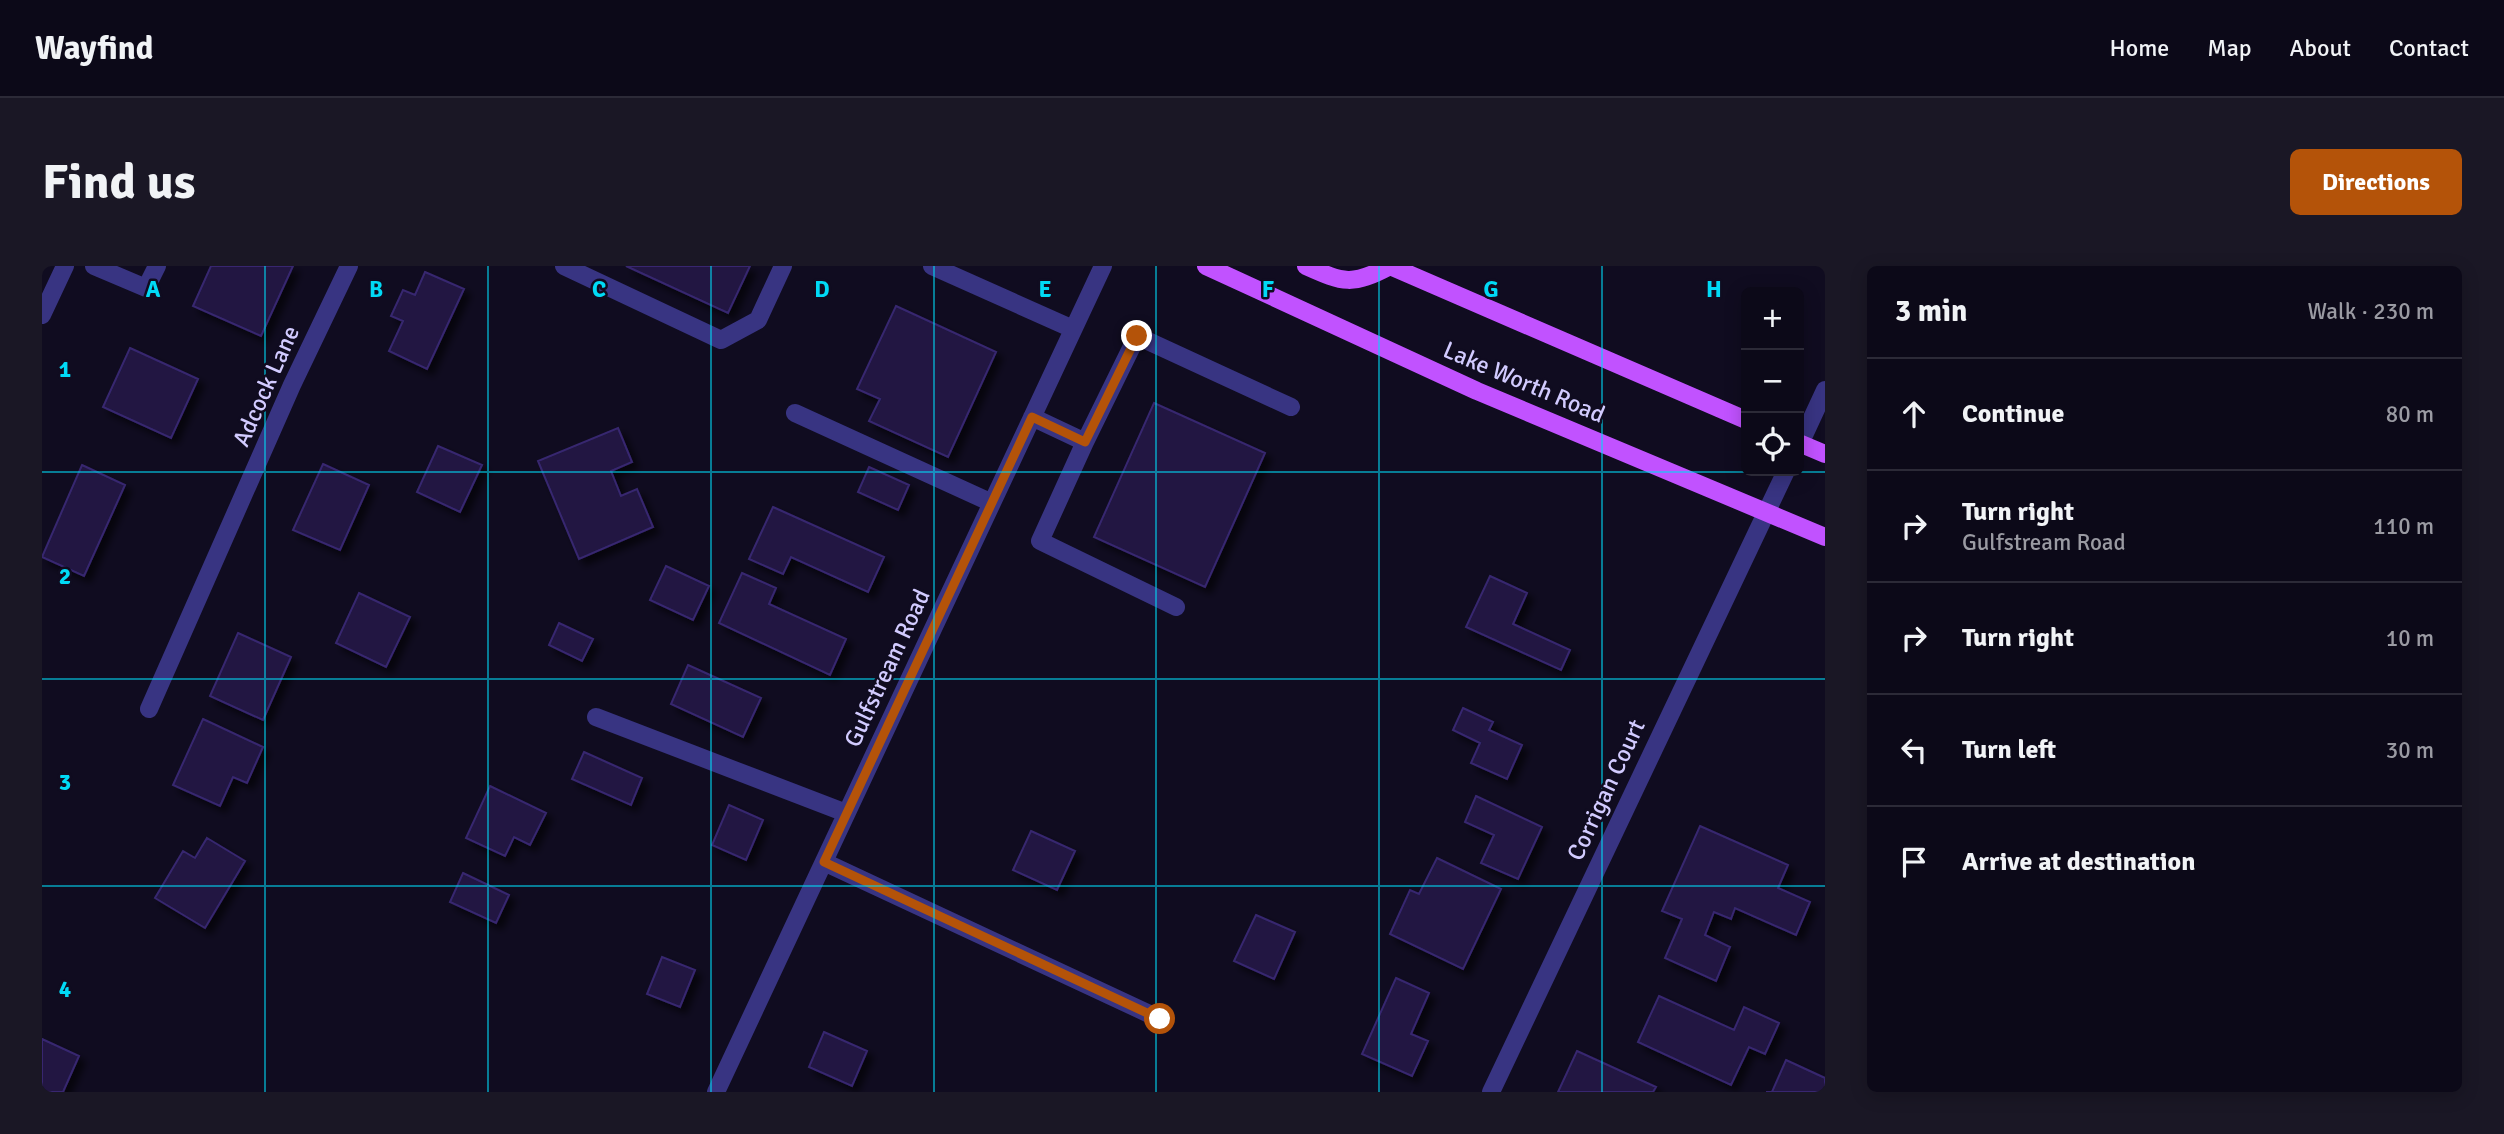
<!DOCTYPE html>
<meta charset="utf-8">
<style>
:root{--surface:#0c0918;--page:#1a1725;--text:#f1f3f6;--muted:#9a9aa2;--line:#2c2a37;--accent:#b45309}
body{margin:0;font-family:Signika,sans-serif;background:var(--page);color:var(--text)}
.controls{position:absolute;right:21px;top:21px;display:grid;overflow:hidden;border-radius:10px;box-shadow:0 4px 18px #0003}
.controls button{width:63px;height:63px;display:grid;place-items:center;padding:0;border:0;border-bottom:2px solid var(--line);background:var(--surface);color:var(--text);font:35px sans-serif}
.stop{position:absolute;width:21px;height:21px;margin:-16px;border:5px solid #b45309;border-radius:50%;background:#fff}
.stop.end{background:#b45309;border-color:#fff;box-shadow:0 2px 7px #0008}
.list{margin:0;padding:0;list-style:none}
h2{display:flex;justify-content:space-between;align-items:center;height:91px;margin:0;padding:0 28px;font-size:30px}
h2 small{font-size:23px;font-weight:400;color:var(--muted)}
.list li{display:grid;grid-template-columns:46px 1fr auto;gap:21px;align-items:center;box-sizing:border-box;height:112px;padding:0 28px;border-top:2px solid var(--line)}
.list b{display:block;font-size:26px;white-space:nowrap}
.list p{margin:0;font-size:23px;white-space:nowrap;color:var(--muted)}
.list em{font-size:23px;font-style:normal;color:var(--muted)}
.icon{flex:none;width:38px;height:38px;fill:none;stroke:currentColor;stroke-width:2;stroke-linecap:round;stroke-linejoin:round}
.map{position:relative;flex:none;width:1783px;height:826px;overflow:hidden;border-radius:10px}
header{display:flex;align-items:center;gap:42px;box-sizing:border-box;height:98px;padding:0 35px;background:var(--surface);border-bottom:2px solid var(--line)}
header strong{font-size:33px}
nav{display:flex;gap:38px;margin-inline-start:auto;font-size:24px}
.intro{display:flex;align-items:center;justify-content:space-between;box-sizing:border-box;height:168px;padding:0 42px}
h1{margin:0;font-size:49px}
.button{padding:18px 32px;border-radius:10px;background:var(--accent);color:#fff;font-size:24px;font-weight:700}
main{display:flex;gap:42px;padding:0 42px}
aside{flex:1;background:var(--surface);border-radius:10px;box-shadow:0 4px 18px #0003}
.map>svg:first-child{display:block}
.building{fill:#201742;stroke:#37286f;stroke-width:2;filter:url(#shadow)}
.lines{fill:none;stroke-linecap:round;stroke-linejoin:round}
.minor{stroke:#383482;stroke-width:18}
.major{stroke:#c152ff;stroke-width:18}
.route{stroke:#b45309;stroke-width:9}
.grid{fill:none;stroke:#00daf6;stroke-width:2;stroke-opacity:0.55}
.labels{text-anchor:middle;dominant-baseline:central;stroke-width:5;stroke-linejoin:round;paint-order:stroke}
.street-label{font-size:24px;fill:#d2cbff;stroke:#100c20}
.grid-label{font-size:23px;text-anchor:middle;font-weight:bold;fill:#00daf6;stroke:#100c20;stroke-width:5;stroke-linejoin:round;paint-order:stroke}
</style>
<header>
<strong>Wayfind</strong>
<nav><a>Home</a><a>Map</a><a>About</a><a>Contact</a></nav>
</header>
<div class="intro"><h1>Find us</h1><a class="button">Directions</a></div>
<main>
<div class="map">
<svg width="1783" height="826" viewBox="0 0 1783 826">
<defs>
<filter id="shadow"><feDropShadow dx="6" dy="6" stdDeviation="3.5" flood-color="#0009"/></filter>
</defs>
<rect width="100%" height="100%" fill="#100c20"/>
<!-- building -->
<path class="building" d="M 169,0 L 251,0 L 219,70 L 151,40 Z
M 584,0 L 708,0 L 686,47 Z
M 383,6 L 422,23 L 385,103 L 347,85 L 361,55 L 349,50 L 361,24 L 373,29 Z
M 854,40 L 954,86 L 906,191 L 827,155 L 838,133 L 815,123 Z
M 88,82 L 156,113 L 129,172 L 61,141 Z
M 1112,137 L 1223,187 L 1163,321 L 1052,271 Z
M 576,162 L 590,196 L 569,205 L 579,230 L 595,223 L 611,261 L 537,293 L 496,195 Z
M 396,180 L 440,199 L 418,246 L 375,226 Z
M 281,198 L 327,219 L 298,284 L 251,264 Z
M 40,199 L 83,219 L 42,310 L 0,291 Z
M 827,201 L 867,219 L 856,244 L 816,226 Z
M 731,241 L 842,291 L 826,326 L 749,291 L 741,308 L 707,293 Z
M 624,300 L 667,320 L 651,354 L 608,334 Z
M 700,307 L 734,322 L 727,338 L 804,373 L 788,409 L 677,357 Z
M 1448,310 L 1485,327 L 1471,358 L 1528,384 L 1519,404 L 1424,361 Z
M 317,327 L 368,351 L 344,401 L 294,377 Z
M 517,357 L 551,373 L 540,395 L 507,379 Z
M 196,367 L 249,391 L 221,454 L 168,430 Z
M 646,399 L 719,432 L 701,471 L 629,438 Z
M 1421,442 L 1451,456 L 1447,464 L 1480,479 L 1465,513 L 1429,497 L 1438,477 L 1411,464 Z
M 161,453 L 221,481 L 205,517 L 191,511 L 178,540 L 131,519 Z
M 542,486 L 600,512 L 589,539 L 530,513 Z
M 448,520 L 504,547 L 488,579 L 472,571 L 463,590 L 424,572 Z
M 1434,530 L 1500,561 L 1476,613 L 1439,597 L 1452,569 L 1423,556 Z
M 687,539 L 721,554 L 704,594 L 670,579 Z
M 1658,560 L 1746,599 L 1736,622 L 1768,636 L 1754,669 L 1693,642 L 1689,653 L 1672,646 L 1663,669 L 1688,681 L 1674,715 L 1623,692 L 1640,653 L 1620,645 Z
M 989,565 L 1033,585 L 1015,624 L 971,604 Z
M 165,572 L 203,595 L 163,662 L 113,632 L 141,585 L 153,592 Z
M 1395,592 L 1459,623 L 1421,703 L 1348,668 L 1368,624 L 1377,628 Z
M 421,607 L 467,629 L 454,657 L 408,636 Z
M 1214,649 L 1253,666 L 1232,713 L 1192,695 Z
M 620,691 L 653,704 L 638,741 L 605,728 Z
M 1354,712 L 1387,727 L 1369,768 L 1386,775 L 1370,810 L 1320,788 Z
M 1617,730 L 1692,764 L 1702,741 L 1737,757 L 1723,788 L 1707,781 L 1689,819 L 1596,776 Z
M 782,766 L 825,785 L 810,820 L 767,801 Z
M 0,773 L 37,790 L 21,826 L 0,826 Z
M 1535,785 L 1614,821 L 1611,826 L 1516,826 Z
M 1744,794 L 1783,812 L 1783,826 L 1724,826 L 1730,826 Z"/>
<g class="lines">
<!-- minor -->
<path class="minor" d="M 52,0 L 104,22 L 115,0
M 522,0 L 679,74 L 716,54 L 741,0
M 890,0 L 1031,63
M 0,49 L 23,0
M 753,147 L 950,237
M 990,151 L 1043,176 L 1095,70 L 1249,141
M 1043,176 L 998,275 L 1134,341
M 1757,180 L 1783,124
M 107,443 L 250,119 L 307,0
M 554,451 L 804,547
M 782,596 L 1118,753
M 674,826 L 1061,0
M 1449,826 L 1744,205"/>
<!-- major -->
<path class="major" d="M 1164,0 L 1435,125 L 1783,271
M 1264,0 C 1302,17 1310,20 1348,0
M 1348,0 L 1704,154
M 1757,177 L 1783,188"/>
</g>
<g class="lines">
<!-- route -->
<path class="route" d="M 1095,70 L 1043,176 L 990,151 L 782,596 L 1118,753"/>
</g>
<!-- grid -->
<path class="grid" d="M 223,0 L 223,826M 446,0 L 446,826M 669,0 L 669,826M 892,0 L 892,826M 1114,0 L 1114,826M 1337,0 L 1337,826M 1560,0 L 1560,826M 0,206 L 1783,206M 0,413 L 1783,413M 0,620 L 1783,620"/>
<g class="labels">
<!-- street labels -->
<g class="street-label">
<text transform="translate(1482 116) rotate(23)">Lake Worth Road</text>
<text transform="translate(224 120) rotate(-66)">Adcock Lane</text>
<text transform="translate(845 402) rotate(-65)">Gulfstream Road</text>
<text transform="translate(1564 524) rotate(-65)">Corrigan Court</text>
</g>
</g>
<g class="grid-label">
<text x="111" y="31">A</text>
<text x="334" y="31">B</text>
<text x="557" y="31">C</text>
<text x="780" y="31">D</text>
<text x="1003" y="31">E</text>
<text x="1226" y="31">F</text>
<text x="1449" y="31">G</text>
<text x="1672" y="31">H</text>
<text x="23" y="111">1</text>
<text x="23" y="318">2</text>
<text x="23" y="524">3</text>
<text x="23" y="731">4</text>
</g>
</svg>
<div class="controls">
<button>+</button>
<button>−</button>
<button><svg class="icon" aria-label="locate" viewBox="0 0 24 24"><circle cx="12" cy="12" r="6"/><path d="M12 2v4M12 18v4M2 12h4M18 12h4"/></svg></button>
</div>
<div class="stop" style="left:1118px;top:753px"></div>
<div class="stop end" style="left:1095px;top:70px"></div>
</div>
<aside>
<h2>3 min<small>Walk · 230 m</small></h2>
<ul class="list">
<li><svg class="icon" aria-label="ahead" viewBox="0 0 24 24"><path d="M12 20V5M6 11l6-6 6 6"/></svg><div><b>Continue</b></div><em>80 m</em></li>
<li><svg class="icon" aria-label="right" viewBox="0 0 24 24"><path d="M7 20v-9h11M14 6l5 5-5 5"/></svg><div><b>Turn right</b><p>Gulfstream Road</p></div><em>110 m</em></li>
<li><svg class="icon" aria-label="right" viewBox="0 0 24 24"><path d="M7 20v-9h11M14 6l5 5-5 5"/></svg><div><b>Turn right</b></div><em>10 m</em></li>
<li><svg class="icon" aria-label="left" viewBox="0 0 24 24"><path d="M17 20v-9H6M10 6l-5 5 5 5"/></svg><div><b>Turn left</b></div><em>30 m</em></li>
<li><svg class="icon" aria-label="arrive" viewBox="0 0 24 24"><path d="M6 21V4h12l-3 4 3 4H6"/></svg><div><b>Arrive at destination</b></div></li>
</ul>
</aside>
</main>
